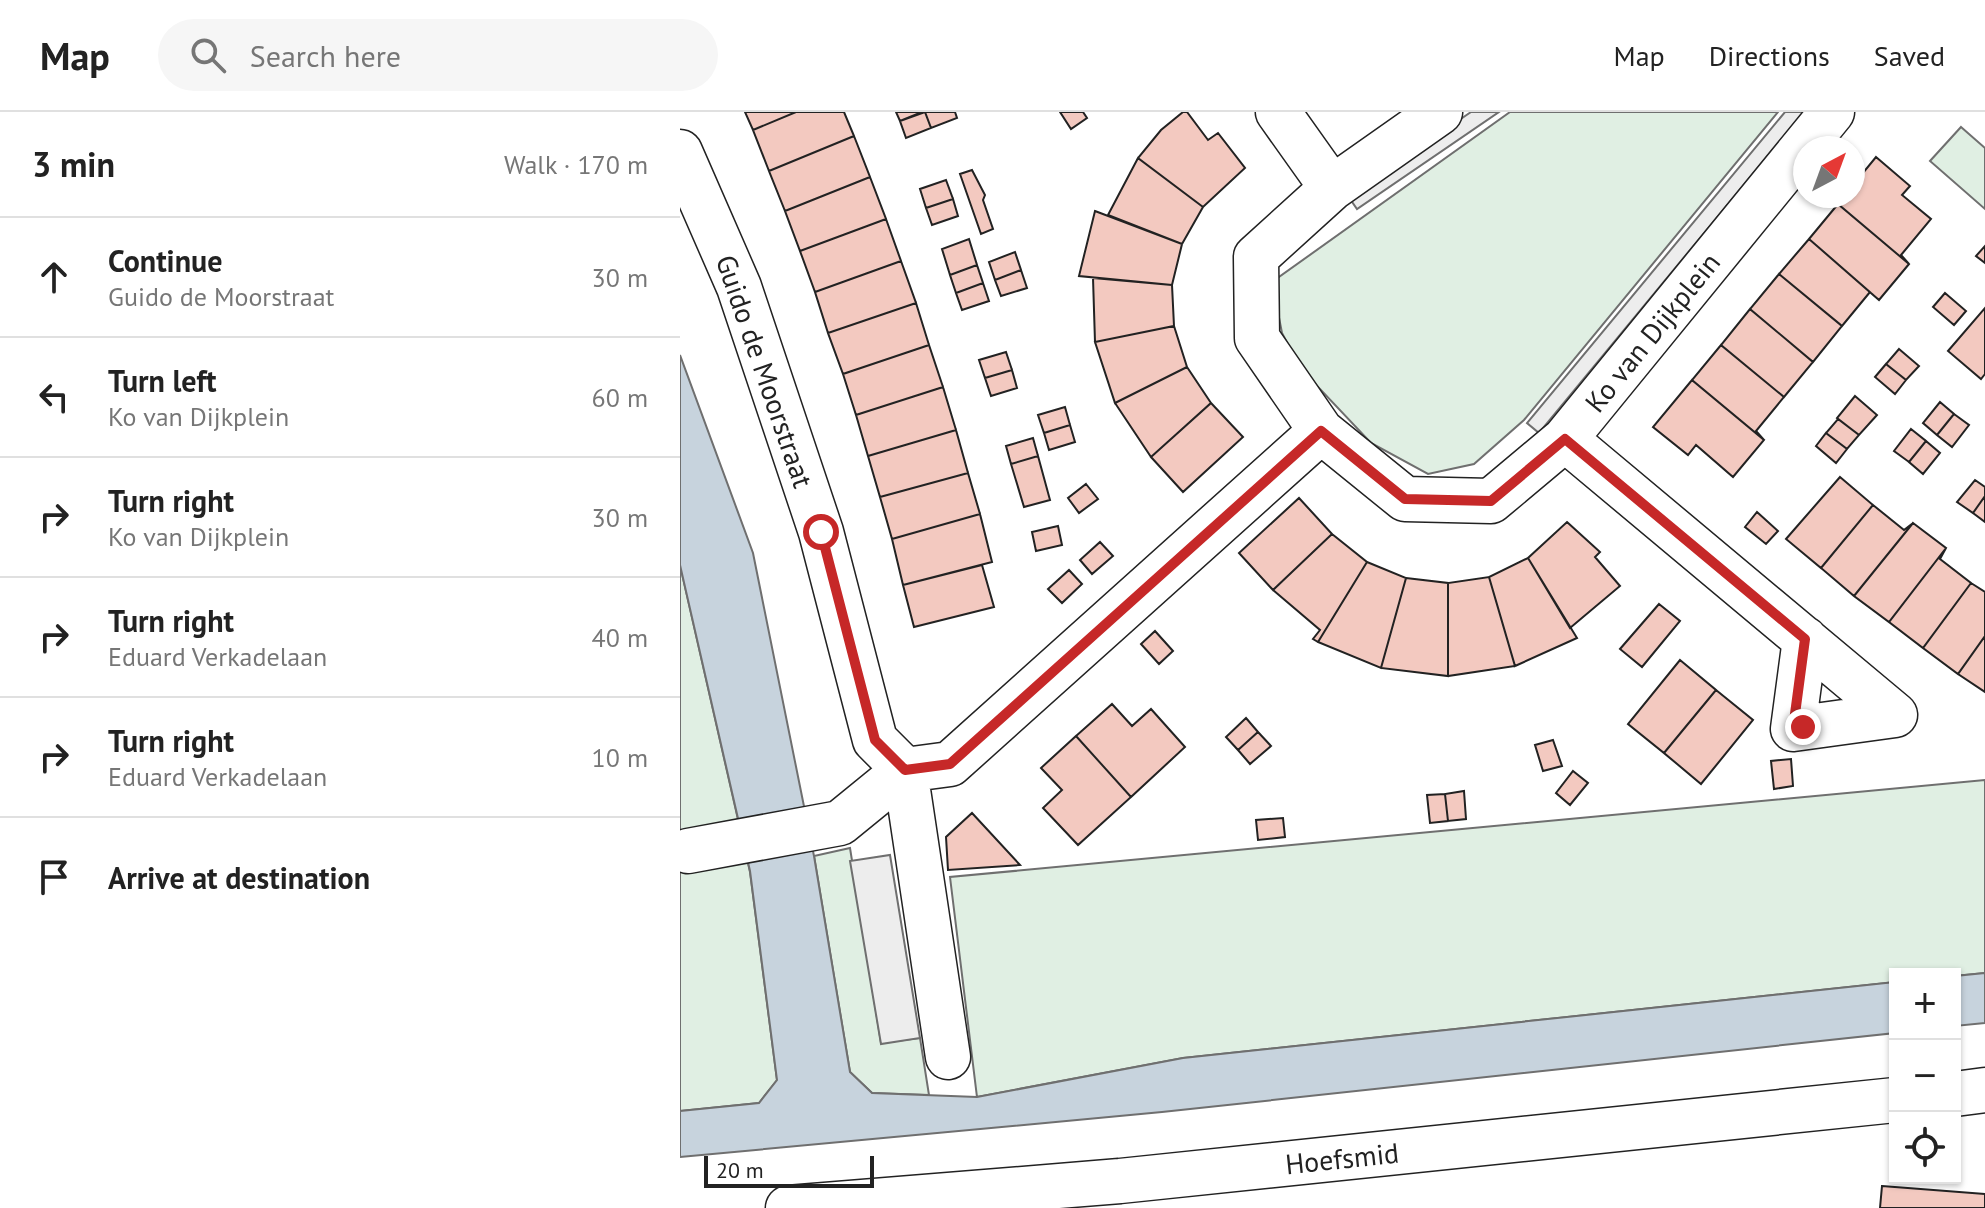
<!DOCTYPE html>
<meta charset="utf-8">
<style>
:root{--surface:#fff;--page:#f6f6f6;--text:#222;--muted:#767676;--line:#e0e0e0}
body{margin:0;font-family:"PT Sans",sans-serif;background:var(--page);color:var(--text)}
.controls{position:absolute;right:24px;bottom:24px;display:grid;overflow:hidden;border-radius:0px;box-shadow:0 2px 6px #0004}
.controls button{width:72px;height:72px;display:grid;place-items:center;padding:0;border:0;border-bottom:2px solid var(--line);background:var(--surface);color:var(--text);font:40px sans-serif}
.compass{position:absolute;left:1113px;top:24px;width:72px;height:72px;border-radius:50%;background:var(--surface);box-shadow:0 2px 6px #0004;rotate:41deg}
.scale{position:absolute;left:24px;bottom:20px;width:170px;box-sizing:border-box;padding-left:8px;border:4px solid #222;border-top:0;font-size:22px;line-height:28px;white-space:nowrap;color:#222;-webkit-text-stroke:6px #fff;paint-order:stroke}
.stop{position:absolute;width:24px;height:24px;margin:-18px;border:6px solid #c62828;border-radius:50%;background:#fff}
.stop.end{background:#c62828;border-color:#fff;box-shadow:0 2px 8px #0008}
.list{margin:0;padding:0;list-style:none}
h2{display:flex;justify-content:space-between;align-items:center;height:104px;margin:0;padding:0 32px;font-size:34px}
h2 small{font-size:26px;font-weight:400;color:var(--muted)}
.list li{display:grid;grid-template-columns:52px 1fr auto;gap:24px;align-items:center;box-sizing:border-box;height:120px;padding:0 32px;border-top:2px solid var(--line)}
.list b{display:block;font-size:30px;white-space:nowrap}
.list p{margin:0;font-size:26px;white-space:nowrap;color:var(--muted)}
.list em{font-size:26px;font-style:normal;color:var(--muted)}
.icon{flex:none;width:44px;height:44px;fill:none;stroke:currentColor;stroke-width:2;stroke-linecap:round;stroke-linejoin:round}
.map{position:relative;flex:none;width:1305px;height:1096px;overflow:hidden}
header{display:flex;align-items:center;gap:48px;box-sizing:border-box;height:112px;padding:0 40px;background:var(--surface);border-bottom:2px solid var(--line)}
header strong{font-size:38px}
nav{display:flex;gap:44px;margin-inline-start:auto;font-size:28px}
.search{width:560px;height:72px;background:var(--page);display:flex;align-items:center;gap:20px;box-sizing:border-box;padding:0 28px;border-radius:44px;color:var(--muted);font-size:30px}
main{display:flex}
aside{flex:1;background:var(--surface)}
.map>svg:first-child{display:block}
.green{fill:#e0efe3;stroke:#6f6f6f;stroke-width:2}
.parking{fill:#ededed;stroke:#6f6f6f;stroke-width:2}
.water{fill:#c7d3dd;stroke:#6f6f6f;stroke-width:2}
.building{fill:#f3c9c0;stroke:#222;stroke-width:2}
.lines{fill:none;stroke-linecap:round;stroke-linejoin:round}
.minor-casing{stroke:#222;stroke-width:47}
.minor{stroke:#fff;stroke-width:44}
.route{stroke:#c62828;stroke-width:10}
.labels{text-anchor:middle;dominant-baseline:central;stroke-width:6;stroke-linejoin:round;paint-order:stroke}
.street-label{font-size:28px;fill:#222;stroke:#fff}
</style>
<header>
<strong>Map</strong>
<div class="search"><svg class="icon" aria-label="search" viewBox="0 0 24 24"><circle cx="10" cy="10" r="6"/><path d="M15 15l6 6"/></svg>Search here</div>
<nav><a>Map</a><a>Directions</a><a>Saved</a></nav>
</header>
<main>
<aside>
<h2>3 min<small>Walk · 170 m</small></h2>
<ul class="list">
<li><svg class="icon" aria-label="ahead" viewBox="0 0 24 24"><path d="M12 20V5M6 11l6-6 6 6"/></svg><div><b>Continue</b><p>Guido de Moorstraat</p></div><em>30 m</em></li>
<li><svg class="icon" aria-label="left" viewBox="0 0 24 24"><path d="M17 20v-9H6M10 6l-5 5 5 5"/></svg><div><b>Turn left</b><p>Ko van Dijkplein</p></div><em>60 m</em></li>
<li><svg class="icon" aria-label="right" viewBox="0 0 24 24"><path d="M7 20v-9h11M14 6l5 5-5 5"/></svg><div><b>Turn right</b><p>Ko van Dijkplein</p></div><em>30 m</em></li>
<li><svg class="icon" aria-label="right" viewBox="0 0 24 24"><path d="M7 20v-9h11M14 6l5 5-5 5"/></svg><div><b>Turn right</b><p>Eduard Verkadelaan</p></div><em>40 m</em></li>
<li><svg class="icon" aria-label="right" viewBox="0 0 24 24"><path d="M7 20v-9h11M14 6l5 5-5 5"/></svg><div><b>Turn right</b><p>Eduard Verkadelaan</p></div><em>10 m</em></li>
<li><svg class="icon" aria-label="arrive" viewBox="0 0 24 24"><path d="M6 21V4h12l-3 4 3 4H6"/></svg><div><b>Arrive at destination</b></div></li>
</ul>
</aside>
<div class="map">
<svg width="1305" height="1096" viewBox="0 0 1305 1096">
<rect width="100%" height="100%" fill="#fff"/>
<!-- green -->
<path class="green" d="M 830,0 L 1098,0 L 844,308 L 794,352 L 748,362 L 691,331 L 621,257 L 602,221 L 592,170 Z
M 1281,15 L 1305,36 L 1305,97 L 1250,49 Z
M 0,453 L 70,760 L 97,968 L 79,991 L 0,999 Z
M 1305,668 L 1305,861 L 1275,864 L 1215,862 L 1215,870 L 503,946 L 297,985 L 270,765 Z
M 170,736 L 201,931 L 240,926 L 249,983 L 192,981 L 170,960 L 134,744 Z"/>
<!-- parking -->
<path class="parking" d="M 791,0 L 819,0 L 677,97 L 668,84 Z
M 1105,0 L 1124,0 L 859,321 L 847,311 Z
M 210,743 L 240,926 L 201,932 L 170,749 Z"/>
<!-- water -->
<path class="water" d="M 0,243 L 73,441 L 134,744 L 170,960 L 192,981 L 297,985 L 503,946 L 1215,870 L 1215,921 L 482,1000 L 0,1045 L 0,999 L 79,991 L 97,968 L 70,759 L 0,453 Z
M 1305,861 L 1305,911 L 1275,914 L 1275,864 Z"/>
<!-- building -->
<path class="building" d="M 65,0 L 116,0 L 73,18 Z
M 116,0 L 164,0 L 174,24 L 89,59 L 73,18 Z
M 216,0 L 242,0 L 220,9 Z
M 245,0 L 275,0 L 277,6 L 251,16 Z
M 245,0 L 251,16 L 226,26 L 220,9 Z
M 380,0 L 403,0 L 407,6 L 391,17 Z
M 503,0 L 507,0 L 528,28 L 538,21 L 565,56 L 523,95 L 458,46 L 481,18 Z
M 174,24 L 190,65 L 105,99 L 89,59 Z
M 1196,45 L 1230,74 L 1222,83 L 1251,107 L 1221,143 L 1229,152 L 1158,92 L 1164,84 L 1173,84 L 1173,73 Z
M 458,46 L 523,95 L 502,132 L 428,103 Z
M 292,58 L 305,83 L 303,88 L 313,117 L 301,122 L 280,62 Z
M 190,65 L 206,107 L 120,139 L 105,99 Z
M 266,68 L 273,87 L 246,96 L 240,77 Z
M 273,87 L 278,104 L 252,113 L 246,96 Z
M 1158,92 L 1229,152 L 1199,188 L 1129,127 Z
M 415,99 L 502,132 L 492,173 L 399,164 Z
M 206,107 L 221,149 L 135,180 L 120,139 Z
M 289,127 L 297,153 L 270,163 L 262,137 Z
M 1129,127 L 1190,180 L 1162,214 L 1099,162 Z
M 1305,134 L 1305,151 L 1296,144 Z
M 335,140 L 341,158 L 315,168 L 309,150 Z
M 221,149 L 236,191 L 148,221 L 135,180 Z
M 297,153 L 303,171 L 276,181 L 270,163 Z
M 341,158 L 347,176 L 321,184 L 315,168 Z
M 1099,162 L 1162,214 L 1133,250 L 1070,197 Z
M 413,166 L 492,173 L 494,214 L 415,230 Z
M 303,171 L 309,189 L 282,198 L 276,181 Z
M 1265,181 L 1286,199 L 1274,213 L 1253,195 Z
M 236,191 L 249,233 L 163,262 L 148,221 Z
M 1305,196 L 1305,262 L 1301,267 L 1268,239 Z
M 1070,197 L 1133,250 L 1104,285 L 1041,233 Z
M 494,214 L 507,255 L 435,291 L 415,230 Z
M 249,233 L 263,275 L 176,303 L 163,262 Z
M 1041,233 L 1104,285 L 1076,319 L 1084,328 L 1012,268 Z
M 1219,237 L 1239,254 L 1226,268 L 1206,252 Z
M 326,240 L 332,258 L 305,266 L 299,248 Z
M 1206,252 L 1226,268 L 1215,282 L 1195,265 Z
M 507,255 L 531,291 L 471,345 L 435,291 Z
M 332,258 L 337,276 L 311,284 L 305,266 Z
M 1012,268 L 1084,328 L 1053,365 L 1016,333 L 1008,343 L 973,315 Z
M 263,275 L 276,318 L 188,344 L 176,303 Z
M 1175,284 L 1197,303 L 1179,323 L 1157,306 Z
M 1260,290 L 1274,302 L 1257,323 L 1243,311 Z
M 531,291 L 563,325 L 503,380 L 471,345 Z
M 385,295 L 390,313 L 364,321 L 358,303 Z
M 1274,302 L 1289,313 L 1272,335 L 1257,323 Z
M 1158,307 L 1179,323 L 1167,337 L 1146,321 Z
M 390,313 L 395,330 L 369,338 L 364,321 Z
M 1231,317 L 1246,329 L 1229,350 L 1214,339 Z
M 276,318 L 288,361 L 200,385 L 188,344 Z
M 1146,321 L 1167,337 L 1156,351 L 1136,334 Z
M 353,326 L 358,344 L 331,352 L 326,334 Z
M 1246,329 L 1260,341 L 1243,362 L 1229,350 Z
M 358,344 L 370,388 L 344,395 L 331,352 Z
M 288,361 L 300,402 L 212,427 L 200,385 Z
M 1160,365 L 1193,393 L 1141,456 L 1106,427 Z
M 1295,368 L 1305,375 L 1305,384 L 1293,401 L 1277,390 Z
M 406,372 L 418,387 L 399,401 L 388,386 Z
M 1305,384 L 1305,410 L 1293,401 Z
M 619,386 L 652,422 L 593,478 L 559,441 Z
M 1193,393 L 1224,418 L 1233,411 L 1174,484 L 1141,456 Z
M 1077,400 L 1098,419 L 1086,432 L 1065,415 Z
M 300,402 L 312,450 L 223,473 L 212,427 Z
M 887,410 L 920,440 L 915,445 L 940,474 L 890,516 L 848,446 Z
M 1233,411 L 1266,436 L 1209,510 L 1174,484 Z
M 378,414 L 382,433 L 356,439 L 352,420 Z
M 652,422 L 687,450 L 638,530 L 633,527 L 640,518 L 593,478 Z
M 420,430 L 433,444 L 412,462 L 400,448 Z
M 1266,436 L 1260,447 L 1291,471 L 1243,536 L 1209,510 Z
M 848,446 L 897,526 L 835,554 L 809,465 Z
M 687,450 L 726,466 L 701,556 L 638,530 Z
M 302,453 L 314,495 L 234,515 L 223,473 Z
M 389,458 L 402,472 L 382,491 L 368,477 Z
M 809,465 L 835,554 L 768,564 L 768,471 Z
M 726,466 L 768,471 L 768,564 L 701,556 Z
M 1291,471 L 1305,480 L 1305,524 L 1278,562 L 1243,536 Z
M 979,492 L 1000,509 L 962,555 L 940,537 Z
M 475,519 L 493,539 L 479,552 L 461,532 Z
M 1305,524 L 1305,580 L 1278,562 Z
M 1000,548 L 1036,578 L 984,641 L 948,612 Z
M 1036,578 L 1073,608 L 1021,672 L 984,641 Z
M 432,592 L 452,614 L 471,597 L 505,635 L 451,685 L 396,624 Z
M 566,606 L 578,620 L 558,638 L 546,625 Z
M 578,620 L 591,634 L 570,652 L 558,638 Z
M 396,624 L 451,685 L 398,733 L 363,696 L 382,678 L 361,656 Z
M 873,628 L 882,654 L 863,659 L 855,633 Z
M 1111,647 L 1113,674 L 1094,677 L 1091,649 Z
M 893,659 L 908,671 L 890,693 L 876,681 Z
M 784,679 L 786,707 L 768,709 L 765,682 Z
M 765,682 L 768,709 L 750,711 L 747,683 Z
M 292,701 L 340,753 L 268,758 L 266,725 Z
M 603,706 L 605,725 L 578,728 L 576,708 Z
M 1202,1074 L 1305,1082 L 1305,1096 L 1200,1096 Z"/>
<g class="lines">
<!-- minor casing -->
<g class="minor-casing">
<path id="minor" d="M 598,0 L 652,76
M 760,0 L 652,76 L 576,145 L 577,226 L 641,319 L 725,387 L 811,389 L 885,327 L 1152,0
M 0,40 L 59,175 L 141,420 L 195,628 L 225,658
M 885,327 L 1215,603 L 1113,617 L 1125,527
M 225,658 L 270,652 L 641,319
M 225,658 L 268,945
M 8,739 L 160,711 L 225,658
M 1275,982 L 1305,978
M 108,1096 L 440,1069 L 1215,988"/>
</g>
<!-- minor -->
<use href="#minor" class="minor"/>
</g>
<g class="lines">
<!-- route -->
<path class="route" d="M 141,420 L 195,628 L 225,658 L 270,652 L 641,319 L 725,387 L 811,389 L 885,327 L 1125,527 L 1113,617 L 1123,615"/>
</g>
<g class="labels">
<!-- street labels -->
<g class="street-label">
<text transform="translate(972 220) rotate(-51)">Ko van Dijkplein</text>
<text transform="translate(85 259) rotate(71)">Guido de Moorstraat</text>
<text transform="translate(662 1046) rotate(-6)">Hoefsmid</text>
</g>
</g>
</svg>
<div class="controls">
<button>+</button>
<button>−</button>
<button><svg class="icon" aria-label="locate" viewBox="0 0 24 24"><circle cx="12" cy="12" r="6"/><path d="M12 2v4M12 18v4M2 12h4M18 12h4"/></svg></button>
</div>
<svg class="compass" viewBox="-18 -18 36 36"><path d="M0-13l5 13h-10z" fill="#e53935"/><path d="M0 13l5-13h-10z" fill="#767676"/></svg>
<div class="scale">20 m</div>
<div class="stop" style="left:141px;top:420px"></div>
<div class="stop end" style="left:1123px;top:615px"></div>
</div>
</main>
